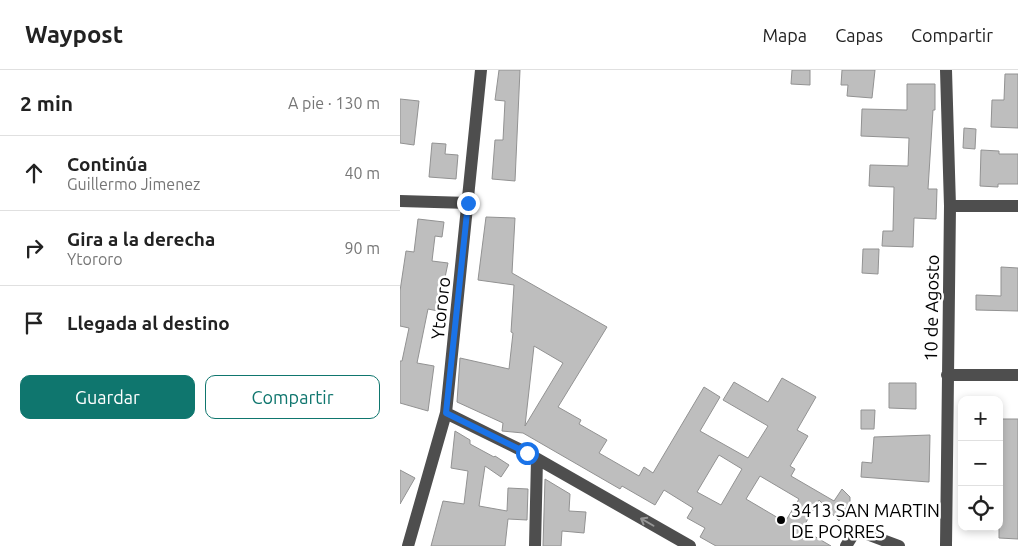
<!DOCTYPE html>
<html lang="es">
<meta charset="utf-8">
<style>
:root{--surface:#fff;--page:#f2f2f2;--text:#222;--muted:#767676;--line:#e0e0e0;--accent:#0f766e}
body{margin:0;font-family:Ubuntu,sans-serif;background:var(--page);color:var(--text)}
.controls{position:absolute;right:15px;bottom:15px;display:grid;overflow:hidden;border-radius:10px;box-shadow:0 2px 8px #0003}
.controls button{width:45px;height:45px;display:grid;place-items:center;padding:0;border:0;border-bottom:1px solid var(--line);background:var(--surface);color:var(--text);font:25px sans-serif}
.stop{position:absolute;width:15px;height:15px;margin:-11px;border:4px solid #1a73e8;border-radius:50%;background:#fff}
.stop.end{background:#1a73e8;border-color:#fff;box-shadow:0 1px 5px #0008}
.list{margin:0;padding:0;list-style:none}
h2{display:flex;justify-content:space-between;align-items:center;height:65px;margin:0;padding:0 20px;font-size:21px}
h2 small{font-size:16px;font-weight:400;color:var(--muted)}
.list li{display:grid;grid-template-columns:32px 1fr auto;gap:15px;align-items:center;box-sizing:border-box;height:75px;padding:0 20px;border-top:1px solid var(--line)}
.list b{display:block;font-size:19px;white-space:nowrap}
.list p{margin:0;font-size:16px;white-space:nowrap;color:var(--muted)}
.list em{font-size:16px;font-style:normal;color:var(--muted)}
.actions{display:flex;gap:10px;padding:15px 20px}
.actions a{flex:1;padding:11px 0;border:1px solid var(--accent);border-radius:10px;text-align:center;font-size:18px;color:var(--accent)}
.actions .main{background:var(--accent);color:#fff}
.icon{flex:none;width:28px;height:28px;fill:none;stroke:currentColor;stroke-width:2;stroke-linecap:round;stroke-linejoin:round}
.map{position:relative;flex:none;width:618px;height:476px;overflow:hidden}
header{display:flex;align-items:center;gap:30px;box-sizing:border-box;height:70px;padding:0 25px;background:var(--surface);border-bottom:1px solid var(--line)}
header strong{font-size:24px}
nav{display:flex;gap:28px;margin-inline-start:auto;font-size:18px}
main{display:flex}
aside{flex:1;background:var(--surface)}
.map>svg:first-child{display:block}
.building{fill:#bebebe;stroke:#929292;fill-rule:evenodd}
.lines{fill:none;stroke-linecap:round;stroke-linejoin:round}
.minor{stroke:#4e4e4e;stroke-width:12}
.oneway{stroke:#959595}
.route{stroke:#1a73e8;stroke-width:6}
.poi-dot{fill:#000;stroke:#fff;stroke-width:2}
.labels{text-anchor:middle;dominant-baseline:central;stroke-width:5;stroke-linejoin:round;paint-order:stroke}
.street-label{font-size:18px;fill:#000;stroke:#fff}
.poi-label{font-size:18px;fill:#000;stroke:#fff;text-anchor:start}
</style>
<header>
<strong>Waypost</strong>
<nav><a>Mapa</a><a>Capas</a><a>Compartir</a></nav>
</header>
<main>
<aside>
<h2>2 min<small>A pie · 130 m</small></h2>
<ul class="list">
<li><svg class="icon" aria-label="ahead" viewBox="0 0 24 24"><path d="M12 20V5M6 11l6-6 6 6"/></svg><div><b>Continúa</b><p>Guillermo Jimenez</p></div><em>40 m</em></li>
<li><svg class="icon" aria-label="right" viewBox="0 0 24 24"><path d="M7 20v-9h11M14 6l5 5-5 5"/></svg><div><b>Gira a la derecha</b><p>Ytororo</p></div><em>90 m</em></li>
<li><svg class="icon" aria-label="arrive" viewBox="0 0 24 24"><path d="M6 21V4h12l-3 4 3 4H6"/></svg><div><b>Llegada al destino</b></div></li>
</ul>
<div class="actions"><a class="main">Guardar</a><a>Compartir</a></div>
</aside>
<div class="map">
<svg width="618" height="476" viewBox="0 0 618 476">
<rect width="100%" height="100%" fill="#fff"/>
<!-- building -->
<path class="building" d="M 99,0 L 120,0 L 115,111 L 92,109 L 95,70 L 103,70 L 105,31 L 95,30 Z
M 392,0 L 410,0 L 410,15 L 391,14 Z
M 442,0 L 475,0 L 472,28 L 447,26 L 448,15 L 441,15 Z
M 605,4 L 618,4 L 618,58 L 591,57 L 592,30 L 604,30 Z
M 507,14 L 535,14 L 535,40 L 533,40 L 528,119 L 537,119 L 536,149 L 514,148 L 513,177 L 482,176 L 483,161 L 493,161 L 494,117 L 469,116 L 470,95 L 508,96 L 509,68 L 461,66 L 462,39 L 507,40 Z
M 0,29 L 19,31 L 14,75 L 0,73 Z
M 564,58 L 576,59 L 575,79 L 563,78 Z
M 32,73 L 46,74 L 45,84 L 58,85 L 56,109 L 29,107 Z
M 581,80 L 599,81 L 599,84 L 618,84 L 618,114 L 598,114 L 598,117 L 580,116 Z
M 86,147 L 115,148 L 112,203 L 207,257 L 158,337 L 181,350 L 179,354 L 207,370 L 199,383 L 239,406 L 244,397 L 253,403 L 304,317 L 320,327 L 300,361 L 348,388 L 368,356 L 323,330 L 334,312 L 368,332 L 382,308 L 416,327 L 397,360 L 408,366 L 390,396 L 395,399 L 391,406 L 434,431 L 442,419 L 450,427 L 450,433 L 439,451 L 419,430 L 402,459 L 431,476 L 316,476 L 300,467 L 305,458 L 287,448 L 293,438 L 264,420 L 255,435 L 222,416 L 220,419 L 123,363 L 102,361 L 103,353 L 57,332 L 60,288 L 109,299 L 113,263 L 111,262 L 114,215 L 78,210 ZM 134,276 L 163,293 L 125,356 ZM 319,385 L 342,399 L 321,435 L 297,422 ZM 360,406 L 399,429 L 385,452 L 346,429 Z
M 18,149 L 44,152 L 42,167 L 35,166 L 32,191 L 48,193 L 38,241 L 28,239 L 17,293 L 34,296 L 28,341 L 0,333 L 0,291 L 2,291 L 9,258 L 0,256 L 0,221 L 6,181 L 14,182 Z
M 463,179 L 479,179 L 478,204 L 462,203 Z
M 601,197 L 618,198 L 618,241 L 576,240 L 576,225 L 601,226 Z
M 489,313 L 516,313 L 516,339 L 489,338 Z
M 461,340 L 475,340 L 474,359 L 461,359 Z
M 599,349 L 618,349 L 618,469 L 599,468 Z
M 55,361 L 70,370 L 70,374 L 94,387 L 95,386 L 109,395 L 101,407 L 85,396 L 79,436 L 107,441 L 108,418 L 128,419 L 127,450 L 108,449 L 105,476 L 31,476 L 43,431 L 64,434 L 68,401 L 51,398 Z
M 530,365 L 529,412 L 461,407 L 462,392 L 472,393 L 474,367 Z
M 0,400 L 15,408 L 0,434 Z
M 145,409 L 170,424 L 169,441 L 186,442 L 184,463 L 162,461 L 161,476 L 143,476 Z"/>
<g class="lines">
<!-- minor -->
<path class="minor" d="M 0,131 L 69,133
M 550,136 L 618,136
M 547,305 L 618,305
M 46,343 L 127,383 L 290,476
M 8,476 L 46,343 L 81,0
M 135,476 L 137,389
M 446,476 L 456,460 L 499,476
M 546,476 L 550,136 L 546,0"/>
</g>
<!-- one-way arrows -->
<defs><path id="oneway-shaft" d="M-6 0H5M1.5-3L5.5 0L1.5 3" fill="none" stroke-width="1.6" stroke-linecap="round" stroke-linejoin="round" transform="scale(1.25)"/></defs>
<use class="oneway" href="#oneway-shaft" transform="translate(247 452) rotate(-150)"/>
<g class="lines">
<!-- route -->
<path class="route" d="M 68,133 L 46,343 L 127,383"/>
</g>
<!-- markers -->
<circle class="poi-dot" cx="381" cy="450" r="5"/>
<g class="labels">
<!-- street labels -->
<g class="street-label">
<text transform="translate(40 238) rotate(-84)">Ytororo</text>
<text transform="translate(531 238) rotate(-89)">10 de Agosto</text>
</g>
<!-- poi labels -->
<g class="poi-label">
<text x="391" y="440">3413 SAN MARTIN<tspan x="391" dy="21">DE PORRES</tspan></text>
</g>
</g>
</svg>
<div class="controls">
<button>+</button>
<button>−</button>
<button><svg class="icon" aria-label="locate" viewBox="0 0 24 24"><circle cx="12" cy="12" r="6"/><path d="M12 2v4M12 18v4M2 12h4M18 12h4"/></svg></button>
</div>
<div class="stop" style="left:127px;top:383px"></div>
<div class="stop end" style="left:68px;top:133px"></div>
</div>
</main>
